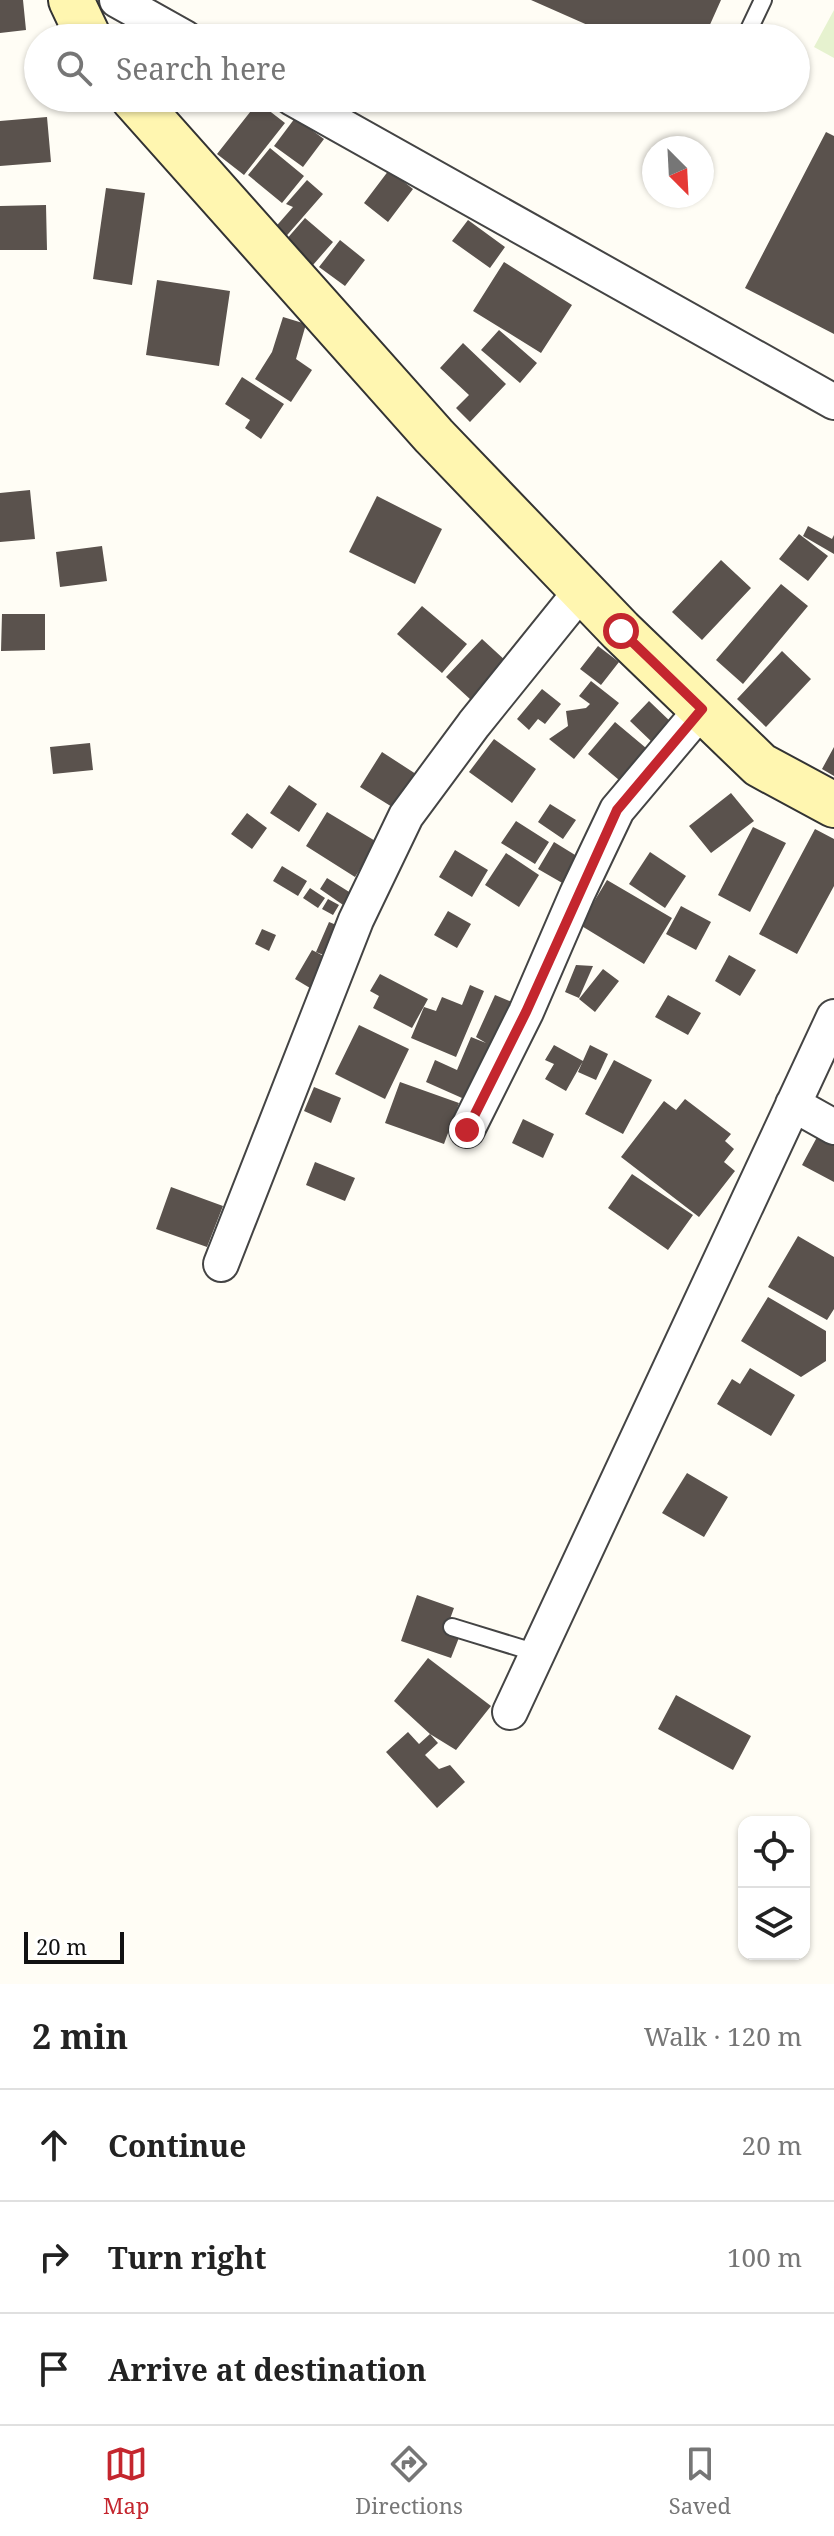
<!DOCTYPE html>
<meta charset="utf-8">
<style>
:root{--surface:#fff;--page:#f6f6f6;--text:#222;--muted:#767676;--line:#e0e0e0;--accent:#c4262e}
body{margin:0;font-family:"Noto Serif",serif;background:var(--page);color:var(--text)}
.controls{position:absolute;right:24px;bottom:24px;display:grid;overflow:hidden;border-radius:16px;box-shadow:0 2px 6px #0004}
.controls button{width:72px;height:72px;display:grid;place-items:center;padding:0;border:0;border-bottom:2px solid var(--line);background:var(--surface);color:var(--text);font:40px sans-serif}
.compass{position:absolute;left:642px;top:136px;width:72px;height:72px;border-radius:50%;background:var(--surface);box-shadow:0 2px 6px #0004;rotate:156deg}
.scale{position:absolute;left:24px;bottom:20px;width:100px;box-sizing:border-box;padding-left:8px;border:4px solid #111;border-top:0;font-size:22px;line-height:28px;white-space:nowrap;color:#111;-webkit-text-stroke:6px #fff;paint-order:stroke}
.stop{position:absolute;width:24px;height:24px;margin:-18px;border:6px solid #c4262e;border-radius:50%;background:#fff}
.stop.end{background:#c4262e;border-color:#fff;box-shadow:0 2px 8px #0008}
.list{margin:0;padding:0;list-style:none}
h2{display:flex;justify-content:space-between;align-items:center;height:104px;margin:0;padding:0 32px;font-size:34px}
h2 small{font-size:26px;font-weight:400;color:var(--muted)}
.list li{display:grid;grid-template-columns:52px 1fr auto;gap:24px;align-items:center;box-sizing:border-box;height:112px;padding:0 32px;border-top:2px solid var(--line)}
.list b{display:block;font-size:30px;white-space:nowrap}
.list em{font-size:26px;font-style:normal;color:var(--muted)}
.icon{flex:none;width:44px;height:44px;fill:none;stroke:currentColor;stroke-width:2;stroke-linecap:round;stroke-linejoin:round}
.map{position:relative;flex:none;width:834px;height:1984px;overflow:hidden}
.search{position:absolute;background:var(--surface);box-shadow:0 2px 6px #0004;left:24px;right:24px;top:24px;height:88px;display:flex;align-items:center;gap:20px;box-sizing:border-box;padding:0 28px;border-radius:44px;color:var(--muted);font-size:30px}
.sheet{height:440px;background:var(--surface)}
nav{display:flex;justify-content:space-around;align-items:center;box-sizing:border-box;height:112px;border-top:2px solid var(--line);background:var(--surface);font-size:22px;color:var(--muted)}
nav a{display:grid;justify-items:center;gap:4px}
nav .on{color:var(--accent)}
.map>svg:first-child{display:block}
.pitch{fill:#e6f2cf}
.building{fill:#5a524d}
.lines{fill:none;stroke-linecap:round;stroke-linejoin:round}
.lane-casing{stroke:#444;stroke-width:20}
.street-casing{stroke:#444;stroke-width:38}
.secondary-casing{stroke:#333;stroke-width:48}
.lane{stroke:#fff;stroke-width:16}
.street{stroke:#fff;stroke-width:34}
.secondary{stroke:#fff6b0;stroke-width:44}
.route{stroke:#c4262e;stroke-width:10}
</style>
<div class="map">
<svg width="834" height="1984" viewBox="0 0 834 1984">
<rect width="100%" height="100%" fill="#fffdf5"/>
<!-- pitch -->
<path class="pitch" d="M 834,10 L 834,58 L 814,47 Z"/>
<!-- building -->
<path class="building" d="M 0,0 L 23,0 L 26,30 L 0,33 Z
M 531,0 L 721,0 L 704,38 L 617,38 Z
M 258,102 L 285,123 L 244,175 L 217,154 Z
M 47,117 L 51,162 L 0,166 L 0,121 Z
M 295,118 L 324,139 L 303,167 L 274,146 Z
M 826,132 L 834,136 L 834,334 L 745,288 Z
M 270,148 L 304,176 L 282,203 L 248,175 Z
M 389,170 L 413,189 L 388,222 L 364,203 Z
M 307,180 L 323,194 L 282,241 L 272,231 L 293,207 L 286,204 Z
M 106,188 L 145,193 L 132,285 L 93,279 Z
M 46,205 L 47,250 L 0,250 L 0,206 Z
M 305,218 L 333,242 L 313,265 L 285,241 Z
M 468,220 L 505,247 L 490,268 L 452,241 Z
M 340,240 L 365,260 L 345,286 L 319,267 Z
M 504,262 L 572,305 L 541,353 L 473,311 Z
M 157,280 L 230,291 L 219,366 L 146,355 Z
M 283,317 L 306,324 L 296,359 L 312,370 L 291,402 L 255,379 L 272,352 Z
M 499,330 L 537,363 L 520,383 L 481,350 Z
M 463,343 L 506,384 L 470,422 L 456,408 L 469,395 L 440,368 Z
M 242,377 L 284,404 L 261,439 L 245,428 L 250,420 L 225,404 Z
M 30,490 L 35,539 L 0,542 L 0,493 Z
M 377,496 L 442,529 L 415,584 L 349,552 Z
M 808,526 L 832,539 L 834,535 L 834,554 L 803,536 Z
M 799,534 L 828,556 L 808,581 L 779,559 Z
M 102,546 L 107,581 L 60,587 L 56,552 Z
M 721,560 L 751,588 L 702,640 L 672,612 Z
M 781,584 L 808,606 L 743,684 L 716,660 Z
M 422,606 L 467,644 L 442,673 L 397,634 Z
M 2,614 L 45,614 L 45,650 L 1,651 Z
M 482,639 L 507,662 L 471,700 L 446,677 Z
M 598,646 L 619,662 L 601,685 L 580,669 Z
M 782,651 L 811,679 L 766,727 L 737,699 Z
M 591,681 L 619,703 L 574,759 L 549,739 L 568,726 L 566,711 L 586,708 L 590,704 L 579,696 Z
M 542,689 L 561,704 L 545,724 L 538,719 L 529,730 L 517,719 Z
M 649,701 L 673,724 L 654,744 L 630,721 Z
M 615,722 L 652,753 L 625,785 L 588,754 Z
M 494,739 L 536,769 L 512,803 L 469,772 Z
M 90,743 L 93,770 L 53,774 L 50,747 Z
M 834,747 L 834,776 L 822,769 Z
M 382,752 L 419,776 L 397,810 L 360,787 Z
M 289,785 L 317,804 L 299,832 L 270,813 Z
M 731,793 L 754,821 L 711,853 L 689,826 Z
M 550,804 L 576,820 L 563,839 L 538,822 Z
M 327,812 L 377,842 L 355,877 L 306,846 Z
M 247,813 L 267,828 L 252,849 L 231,834 Z
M 516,821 L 549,842 L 535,864 L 501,843 Z
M 753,827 L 786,843 L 750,912 L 718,895 Z
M 815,829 L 834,839 L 834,886 L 797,954 L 759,934 Z
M 554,842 L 580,858 L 564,884 L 538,869 Z
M 455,850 L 488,870 L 472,897 L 439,877 Z
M 650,852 L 686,876 L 665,908 L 629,884 Z
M 506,853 L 539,875 L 519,907 L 485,885 Z
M 282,866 L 307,881 L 298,896 L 273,881 Z
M 327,878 L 354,895 L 346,907 L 320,889 Z
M 607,880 L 672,918 L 644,964 L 580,925 Z
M 310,888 L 325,898 L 318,908 L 303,898 Z
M 328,899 L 339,905 L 333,915 L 322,909 Z
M 681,906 L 711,922 L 696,950 L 666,934 Z
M 448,911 L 471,924 L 457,948 L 434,935 Z
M 329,922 L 349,930 L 336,960 L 316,952 Z
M 262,929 L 276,935 L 269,951 L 255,944 Z
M 312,950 L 335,962 L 323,965 L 310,988 L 295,979 Z
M 729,955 L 756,970 L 740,996 L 715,981 Z
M 576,965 L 593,966 L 579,998 L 565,992 Z
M 603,969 L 619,981 L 595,1012 L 579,999 Z
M 380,974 L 428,999 L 412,1028 L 373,1008 L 379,996 L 370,991 Z
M 470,985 L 484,991 L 456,1057 L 411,1038 L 424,1007 L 436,1011 L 442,997 L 462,1005 Z
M 495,995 L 517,1004 L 471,1102 L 426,1082 L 435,1060 L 457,1070 L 471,1037 L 486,1043 L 476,1037 Z
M 668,995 L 701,1013 L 688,1035 L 655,1017 Z
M 359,1025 L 409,1049 L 385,1099 L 335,1074 Z
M 554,1045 L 583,1061 L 566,1091 L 545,1079 L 554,1064 L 545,1060 Z
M 590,1045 L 608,1054 L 596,1080 L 578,1072 Z
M 614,1060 L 652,1080 L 623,1134 L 585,1114 Z
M 400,1082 L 459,1103 L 444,1144 L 385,1123 Z
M 314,1087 L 341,1098 L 331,1123 L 304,1111 Z
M 685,1099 L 731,1134 L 725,1141 L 734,1149 L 724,1162 L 735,1171 L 699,1217 L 621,1157 L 664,1101 L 676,1110 Z
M 523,1119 L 554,1134 L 543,1158 L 512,1143 Z
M 823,1126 L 834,1132 L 834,1182 L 802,1165 Z
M 315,1162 L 355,1178 L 345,1201 L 306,1185 Z
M 632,1174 L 693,1215 L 668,1250 L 608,1208 Z
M 171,1187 L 223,1206 L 207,1247 L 156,1229 Z
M 798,1236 L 834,1257 L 834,1309 L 827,1320 L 768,1287 Z
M 768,1297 L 826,1331 L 826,1361 L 801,1377 L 741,1341 Z
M 750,1368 L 795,1395 L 771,1436 L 717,1404 L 732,1379 L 740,1384 Z
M 687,1473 L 728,1497 L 704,1537 L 662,1513 Z
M 417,1595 L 454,1608 L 446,1630 L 460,1635 L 451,1658 L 401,1641 Z
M 428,1658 L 491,1706 L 456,1750 L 430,1734 L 394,1701 Z
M 676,1695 L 751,1736 L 733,1770 L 658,1729 Z
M 408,1732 L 419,1744 L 430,1734 L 438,1743 L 425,1755 L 439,1769 L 450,1765 L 465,1782 L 437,1808 L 386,1752 Z"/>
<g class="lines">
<!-- lane casing -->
<g class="lane-casing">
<path id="lane" d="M 745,38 L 763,0
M 452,1627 L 537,1653"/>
</g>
<!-- street casing -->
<g class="street-casing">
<path id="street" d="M 117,0 L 185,38
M 292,98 L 834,402
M 793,1104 L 834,1127
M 467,1130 L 526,1012 L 577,894 L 617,810 L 702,709
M 221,1264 L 356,920 L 406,816 L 474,724 L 582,590
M 510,1712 L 834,1017"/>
</g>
<!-- secondary casing -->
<g class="secondary-casing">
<path id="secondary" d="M 71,0 L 89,38
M 133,98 L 434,436 L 621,631 L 760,765 L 834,805"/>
</g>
<!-- lane -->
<use href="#lane" class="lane"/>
<!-- street -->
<use href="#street" class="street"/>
<!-- secondary -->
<use href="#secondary" class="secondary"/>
</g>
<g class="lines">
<!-- route -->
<path class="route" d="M 467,1130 L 526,1012 L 617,810 L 702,709 L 621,631"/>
</g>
</svg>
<div class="controls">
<button><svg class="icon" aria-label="locate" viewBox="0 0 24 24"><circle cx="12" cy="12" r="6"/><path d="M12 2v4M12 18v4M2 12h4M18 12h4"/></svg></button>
<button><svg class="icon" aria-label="layers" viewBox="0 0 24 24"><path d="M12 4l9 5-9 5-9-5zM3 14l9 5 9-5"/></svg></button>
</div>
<svg class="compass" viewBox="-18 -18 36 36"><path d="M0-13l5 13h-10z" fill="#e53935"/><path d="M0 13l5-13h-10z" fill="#767676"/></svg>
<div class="scale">20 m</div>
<div class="stop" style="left:621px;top:631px"></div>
<div class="stop end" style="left:467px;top:1130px"></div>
<div class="search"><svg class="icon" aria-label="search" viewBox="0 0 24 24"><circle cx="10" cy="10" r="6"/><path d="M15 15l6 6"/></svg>Search here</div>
</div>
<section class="sheet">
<h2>2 min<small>Walk · 120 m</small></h2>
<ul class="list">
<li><svg class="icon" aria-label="ahead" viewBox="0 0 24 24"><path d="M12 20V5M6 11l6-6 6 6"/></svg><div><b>Continue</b></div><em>20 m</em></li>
<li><svg class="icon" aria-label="right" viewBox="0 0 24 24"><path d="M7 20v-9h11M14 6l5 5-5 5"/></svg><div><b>Turn right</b></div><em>100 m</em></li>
<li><svg class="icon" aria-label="arrive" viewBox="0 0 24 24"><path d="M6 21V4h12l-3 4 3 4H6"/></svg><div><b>Arrive at destination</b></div></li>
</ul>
</section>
<nav>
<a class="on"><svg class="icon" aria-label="map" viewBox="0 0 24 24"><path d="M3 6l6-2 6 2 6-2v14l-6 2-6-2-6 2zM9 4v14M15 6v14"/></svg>Map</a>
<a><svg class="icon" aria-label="directions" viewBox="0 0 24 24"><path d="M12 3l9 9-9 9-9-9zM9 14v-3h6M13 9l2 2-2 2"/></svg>Directions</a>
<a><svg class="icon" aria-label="saved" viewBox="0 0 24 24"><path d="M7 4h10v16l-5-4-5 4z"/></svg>Saved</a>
</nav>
